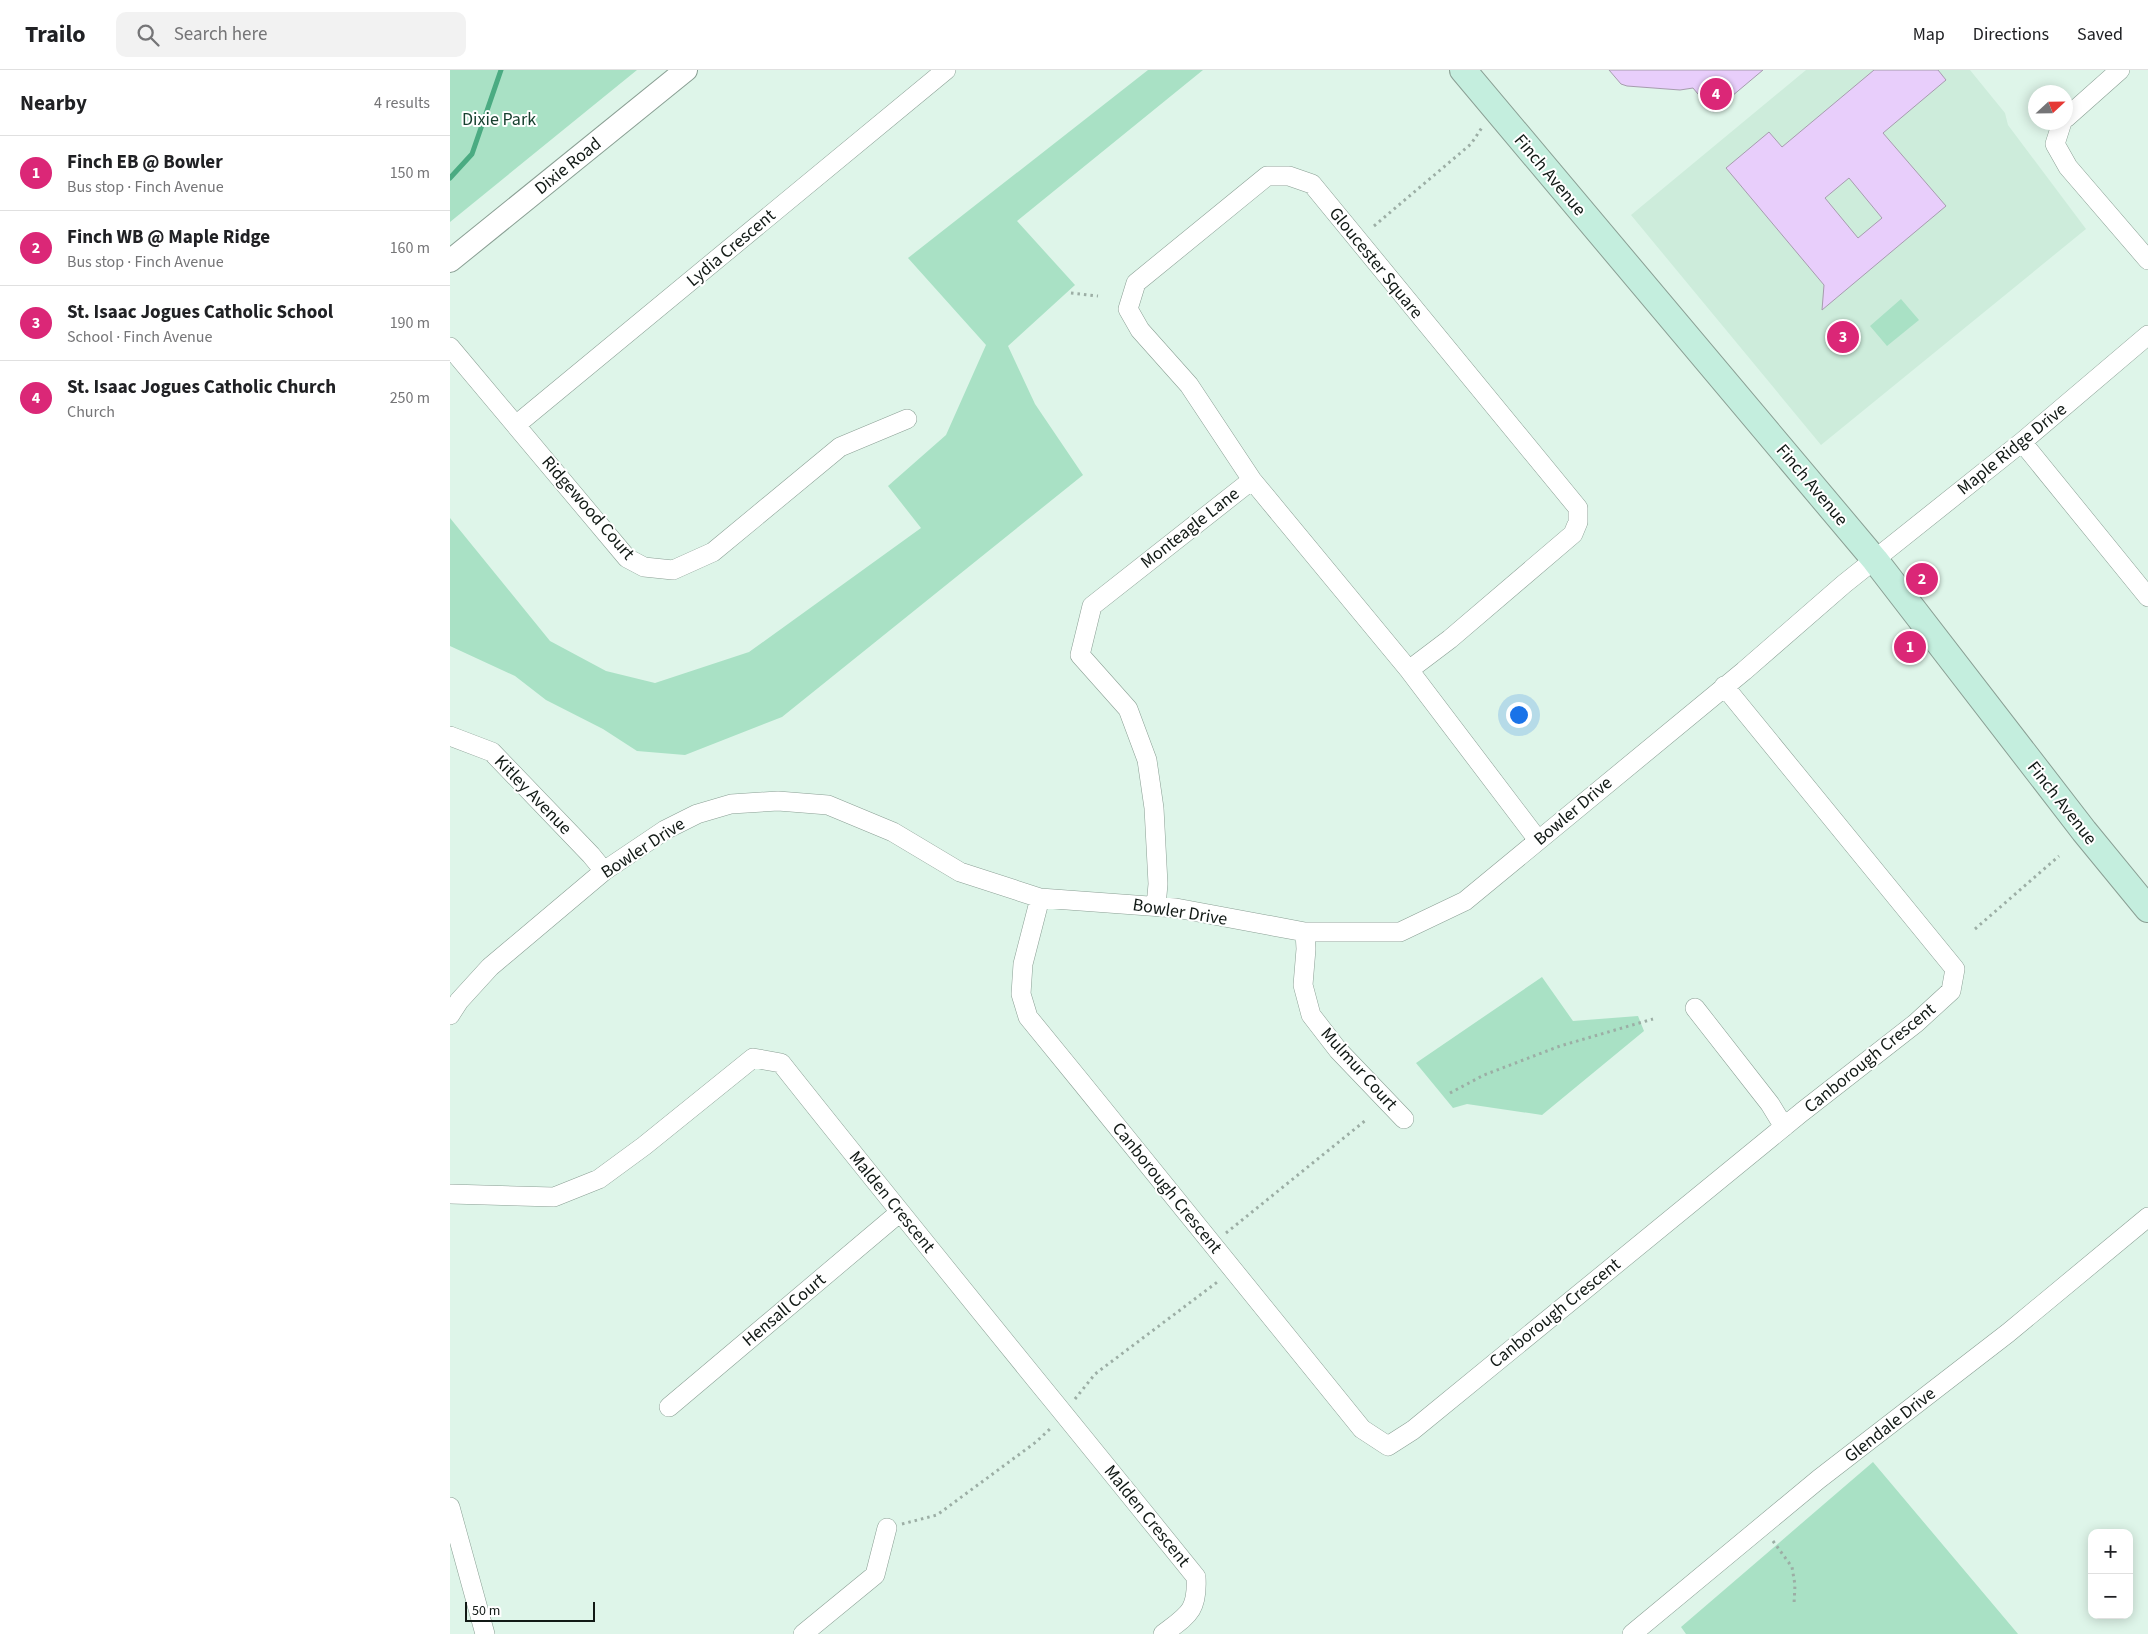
<!DOCTYPE html>
<meta charset="utf-8">
<style>
:root{--surface:#fff;--page:#f2f2f2;--text:#202124;--muted:#757577;--line:#e0e0e0;--accent:#db2777}
body{margin:0;font-family:"Source Sans 3",sans-serif;background:var(--page);color:var(--text)}
.controls{position:absolute;right:15px;bottom:15px;display:grid;overflow:hidden;border-radius:10px;box-shadow:0 2px 12px #0003}
.controls button{width:45px;height:45px;display:grid;place-items:center;padding:0;border:0;border-bottom:1px solid var(--line);background:var(--surface);color:var(--text);font:25px sans-serif}
.compass{position:absolute;left:1578px;top:15px;width:45px;height:45px;border-radius:50%;background:var(--surface);box-shadow:0 2px 12px #0003;rotate:68deg}
.scale{position:absolute;left:15px;bottom:12px;width:130px;box-sizing:border-box;padding-left:5px;border:2px solid #111915;border-top:0;font-size:14px;line-height:18px;white-space:nowrap;color:#111915;-webkit-text-stroke:4px #fff;paint-order:stroke}
.you{position:absolute;left:1068px;top:644px;width:18px;height:18px;margin:-12px;border:4px solid #fff;border-radius:50%;background:#1a73e8;box-shadow:0 0 0 8px #1a73e833}
.badge{display:grid;place-items:center;width:32px;height:32px;border-radius:50%;background:var(--accent);color:#fff;font-size:16px;font-weight:700}
.pin{position:absolute;translate:-50% -50%;border:2px solid #fff;box-shadow:0 1px 5px #0006}
.list{margin:0;padding:0;list-style:none}
h2{display:flex;justify-content:space-between;align-items:center;height:65px;margin:0;padding:0 20px;font-size:21px}
h2 small{font-size:16px;font-weight:400;color:var(--muted)}
.list li{display:grid;grid-template-columns:32px 1fr auto;gap:15px;align-items:center;box-sizing:border-box;height:75px;padding:0 20px;border-top:1px solid var(--line)}
.list b{display:block;font-size:19px;white-space:nowrap}
.list p{margin:0;font-size:16px;white-space:nowrap;color:var(--muted)}
.list em{font-size:16px;font-style:normal;color:var(--muted)}
.icon{flex:none;width:28px;height:28px;fill:none;stroke:currentColor;stroke-width:2;stroke-linecap:round;stroke-linejoin:round}
.map{position:relative;flex:none;width:1698px;height:1564px;overflow:hidden}
header{display:flex;align-items:center;gap:30px;box-sizing:border-box;height:70px;padding:0 25px;background:var(--surface);border-bottom:1px solid var(--line)}
header strong{font-size:24px}
nav{display:flex;gap:28px;margin-inline-start:auto;font-size:18px}
.search{width:350px;height:45px;background:var(--page);display:flex;align-items:center;gap:12px;box-sizing:border-box;padding:0 18px;border-radius:10px;color:var(--muted);font-size:19px}
main{display:flex}
aside{flex:1;background:var(--surface)}
.map>svg:first-child{display:block}
.built{fill:#cdecdb}
.green{fill:#a9e1c5}
.lines{fill:none;stroke-linecap:round;stroke-linejoin:round}
.stream{stroke:#4bab82;stroke-width:5}
.building{fill:#e8cefb;stroke:#a69cae;fill-rule:evenodd}
.minor-casing{stroke:#8a9f94;stroke-width:20}
.tertiary-casing{stroke:#8a9f94;stroke-width:24}
.secondary-casing{stroke:#8a9f94;stroke-width:28}
.path{stroke:#9caea5;stroke-width:3;stroke-dasharray:2.5 4;stroke-linecap:butt}
.minor{stroke:#fff;stroke-width:19}
.tertiary{stroke:#fff;stroke-width:22}
.secondary{stroke:#c4eede;stroke-width:26}
.labels{text-anchor:middle;dominant-baseline:central;stroke-width:4;stroke-linejoin:round;paint-order:stroke}
.park-label{font-size:18px;fill:#184130;stroke:#fff}
.street-label{font-size:18px;fill:#111915;stroke:#fff}
</style>
<header>
<strong>Trailo</strong>
<div class="search"><svg class="icon" aria-label="search" viewBox="0 0 24 24"><circle cx="10" cy="10" r="6"/><path d="M15 15l6 6"/></svg>Search here</div>
<nav><a>Map</a><a>Directions</a><a>Saved</a></nav>
</header>
<main>
<aside>
<h2>Nearby<small>4 results</small></h2>
<ul class="list">
<li><span class="badge">1</span><div><b>Finch EB @ Bowler</b><p>Bus stop · Finch Avenue</p></div><em>150 m</em></li>
<li><span class="badge">2</span><div><b>Finch WB @ Maple Ridge</b><p>Bus stop · Finch Avenue</p></div><em>160 m</em></li>
<li><span class="badge">3</span><div><b>St. Isaac Jogues Catholic School</b><p>School · Finch Avenue</p></div><em>190 m</em></li>
<li><span class="badge">4</span><div><b>St. Isaac Jogues Catholic Church</b><p>Church</p></div><em>250 m</em></li>
</ul>
</aside>
<div class="map">
<svg width="1698" height="1564" viewBox="0 0 1698 1564">
<rect width="100%" height="100%" fill="#def5e9"/>
<!-- built -->
<path class="built" d="M 1356,0 L 1520,0 L 1555,43 L 1558,55 L 1636,159 L 1371,375 L 1181,145 Z"/>
<!-- green -->
<path class="green" d="M 0,0 L 187,0 L 0,152 Z
M 698,0 L 753,0 L 567,151 L 625,215 L 558,276 L 585,334 L 633,405 L 332,647 L 235,685 L 187,681 L 153,659 L 96,630 L 65,606 L 0,576 L 0,448 L 100,571 L 156,601 L 205,613 L 299,582 L 471,458 L 438,416 L 496,365 L 536,275 L 458,188 Z
M 1451,229 L 1469,250 L 1437,276 L 1420,256 Z
M 1092,907 L 1123,951 L 1188,946 L 1194,961 L 1092,1045 L 1017,1034 L 1003,1038 L 966,993 Z
M 1423,1392 L 1568,1564 L 1236,1564 L 1231,1557 Z"/>
<g class="lines">
<!-- stream -->
<path class="stream" d="M 0,108 L 22,84 L 51,0"/>
</g>
<!-- building -->
<path class="building" d="M 1159,0 L 1313,0 L 1263,42 L 1243,18 L 1230,20 L 1177,16 L 1171,14 Z
M 1424,0 L 1488,0 L 1496,10 L 1433,63 L 1496,136 L 1372,240 L 1374,215 L 1276,98 L 1319,62 L 1332,77 ZM 1399,108 L 1432,148 L 1408,168 L 1375,128 Z"/>
<g class="lines">
<!-- minor casing -->
<g class="minor-casing">
<path id="minor" d="M 1616,48 L 1670,0
M 1612,52 L 1605,74 L 1618,97 L 1698,190
M 0,277 L 177,488 L 194,497 L 223,500 L 263,482 L 390,377 L 457,349
M 66,355 L 496,0
M 1572,372 L 1698,527
M 959,600 L 1000,569 L 1123,464 L 1128,452 L 1128,438 L 862,114 L 839,106 L 817,106 L 686,213 L 678,239 L 690,260 L 739,315 L 802,410 L 959,600 L 1088,770
M 0,666 L 42,682 L 141,785 L 154,801
M 590,828 L 573,894 L 571,924 L 578,947 C 690,1084 801,1222 912,1359 L 938,1376 L 963,1360 L 1352,1042 L 1466,953 L 1501,921 L 1505,899 L 1274,616
M 706,836 L 708,814 L 704,738 L 697,690 L 678,639 L 630,585 L 642,536 L 802,410
M 855,862 L 856,879 L 853,915 L 861,945 L 888,980 L 954,1049
M 1245,938 L 1320,1034 L 1334,1057
M 0,945 L 9,931 L 40,897 L 154,801 L 215,760 L 247,744 L 281,734 L 328,731 L 378,735 L 443,762 L 510,802 L 590,828 L 726,838 L 855,862 L 950,862 L 1015,831 L 1294,601 L 1394,514 L 1572,372 L 1698,265
M 0,1124 L 104,1127 L 149,1109 L 194,1076 L 303,988 L 331,993 C 468,1166 608,1336 746,1507 C 748,1541 738,1545 713,1564
M 219,1337 L 449,1143
M 0,1437 L 35,1564
M 353,1564 L 425,1505 L 437,1458
M 1182,1564 L 1369,1409 L 1558,1263 L 1698,1147"/>
</g>
<!-- tertiary casing -->
<g class="tertiary-casing">
<path id="tertiary" d="M 0,191 L 236,0"/>
</g>
<!-- secondary casing -->
<g class="secondary-casing">
<path id="secondary" d="M 1013,0 L 1425,490 L 1634,761 L 1698,839"/>
</g>
<!-- path -->
<path class="path" d="M 924,156 L 1021,74 L 1033,56
M 621,223 L 648,226
M 1525,859 L 1609,786
M 1000,1023 L 1034,1005 L 1110,976 L 1203,949
M 776,1163 L 916,1050
M 625,1329 L 645,1304 L 770,1210
M 452,1454 L 487,1445 L 586,1372 L 602,1357
M 1323,1471 L 1342,1497 L 1345,1515 L 1344,1534"/>
<!-- minor -->
<use href="#minor" class="minor"/>
<!-- tertiary -->
<use href="#tertiary" class="tertiary"/>
<!-- secondary -->
<use href="#secondary" class="secondary"/>
</g>
<g class="labels">
<!-- park labels -->
<g class="park-label">
<text x="49" y="49">Dixie Park</text>
</g>
<!-- street labels -->
<g class="street-label">
<text transform="translate(118 96) rotate(-39)">Dixie Road</text>
<text transform="translate(1100 105) rotate(50)">Finch Avenue</text>
<text transform="translate(281 178) rotate(-40)">Lydia Crescent</text>
<text transform="translate(926 193) rotate(51)">Gloucester Square</text>
<text transform="translate(1562 379) rotate(-39)">Maple Ridge Drive</text>
<text transform="translate(1362 415) rotate(50)">Finch Avenue</text>
<text transform="translate(138 438) rotate(49)">Ridgewood Court</text>
<text transform="translate(740 458) rotate(-38)">Monteagle Lane</text>
<text transform="translate(83 725) rotate(46)">Kitley Avenue</text>
<text transform="translate(1612 733) rotate(52)">Finch Avenue</text>
<text transform="translate(1123 741) rotate(-40)">Bowler Drive</text>
<text transform="translate(193 778) rotate(-33)">Bowler Drive</text>
<text transform="translate(730 842) rotate(9)">Bowler Drive</text>
<text transform="translate(1420 988) rotate(-39)">Canborough Crescent</text>
<text transform="translate(909 999) rotate(48)">Mulmur Court</text>
<text transform="translate(717 1118) rotate(51)">Canborough Crescent</text>
<text transform="translate(442 1132) rotate(51)">Malden Crescent</text>
<text transform="translate(334 1240) rotate(-40)">Hensall Court</text>
<text transform="translate(1105 1243) rotate(-39)">Canborough Crescent</text>
<text transform="translate(1440 1355) rotate(-38)">Glendale Drive</text>
<text transform="translate(697 1446) rotate(51)">Malden Crescent</text>
</g>
</g>
</svg>
<div class="controls">
<button>+</button>
<button>−</button>
</div>
<svg class="compass" viewBox="-18 -18 36 36"><path d="M0-13l5 13h-10z" fill="#e53935"/><path d="M0 13l5-13h-10z" fill="#757577"/></svg>
<div class="scale">50 m</div>
<div class="you"></div>
<div class="pin badge" style="left:1460px;top:577px">1</div>
<div class="pin badge" style="left:1472px;top:509px">2</div>
<div class="pin badge" style="left:1393px;top:267px">3</div>
<div class="pin badge" style="left:1266px;top:24px">4</div>
</div>
</main>
